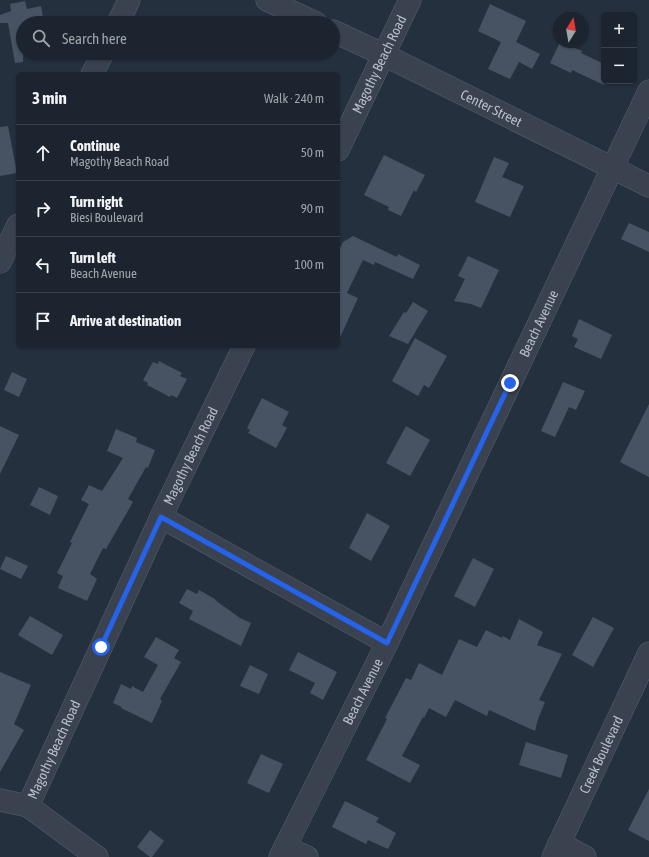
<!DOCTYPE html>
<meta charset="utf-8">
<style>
:root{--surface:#1c242f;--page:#29303b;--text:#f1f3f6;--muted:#a0a4aa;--line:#3a414b}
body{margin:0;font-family:"Asap Condensed",sans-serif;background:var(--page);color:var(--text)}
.controls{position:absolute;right:12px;top:12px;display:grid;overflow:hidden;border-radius:6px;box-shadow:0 1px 3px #0004}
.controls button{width:36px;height:36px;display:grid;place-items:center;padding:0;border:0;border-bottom:1px solid var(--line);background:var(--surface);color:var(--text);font:20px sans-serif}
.compass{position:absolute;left:553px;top:12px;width:36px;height:36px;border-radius:50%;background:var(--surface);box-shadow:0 1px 3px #0004;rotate:11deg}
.stop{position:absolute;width:12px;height:12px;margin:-9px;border:3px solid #2563eb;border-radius:50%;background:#fff}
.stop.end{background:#2563eb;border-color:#fff;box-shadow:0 1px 4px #0008}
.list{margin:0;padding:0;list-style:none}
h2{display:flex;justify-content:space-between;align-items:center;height:52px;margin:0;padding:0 16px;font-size:17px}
h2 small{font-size:13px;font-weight:400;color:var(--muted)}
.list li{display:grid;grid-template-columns:26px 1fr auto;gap:12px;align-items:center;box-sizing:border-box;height:56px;padding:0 16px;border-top:1px solid var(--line)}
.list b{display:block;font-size:15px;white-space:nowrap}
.list p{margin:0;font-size:13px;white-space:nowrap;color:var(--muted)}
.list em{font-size:13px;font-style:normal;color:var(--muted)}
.icon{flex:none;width:22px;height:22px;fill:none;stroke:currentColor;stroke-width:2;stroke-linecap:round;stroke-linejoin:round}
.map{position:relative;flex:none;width:649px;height:857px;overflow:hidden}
.search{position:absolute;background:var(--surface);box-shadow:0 1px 3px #0004;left:16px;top:16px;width:324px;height:44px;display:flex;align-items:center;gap:10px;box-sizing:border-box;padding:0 14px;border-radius:22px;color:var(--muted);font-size:15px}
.panel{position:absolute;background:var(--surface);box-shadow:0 1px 3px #0004;left:16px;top:72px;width:324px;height:276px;border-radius:6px}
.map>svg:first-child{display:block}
.building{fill:#475263}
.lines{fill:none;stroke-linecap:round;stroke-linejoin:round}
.minor-casing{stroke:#57606d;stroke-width:23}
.minor{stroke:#3a424f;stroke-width:22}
.route{stroke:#2563eb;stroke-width:5}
.labels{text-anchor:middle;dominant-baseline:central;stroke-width:3.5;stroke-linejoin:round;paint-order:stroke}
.street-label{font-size:14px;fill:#b6bdca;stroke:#1e2734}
</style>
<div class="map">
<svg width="649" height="857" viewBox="0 0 649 857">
<rect width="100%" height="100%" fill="#25303f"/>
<!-- building -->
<path class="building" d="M 25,1 L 27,9 L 41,6 L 44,23 L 23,23 L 23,62 L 15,63 L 8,23 L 0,23 L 0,15 L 11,11 L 10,4 Z
M 490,4 L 526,21 L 516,42 L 540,54 L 532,69 L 519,62 L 510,79 L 488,69 L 501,42 L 478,31 Z
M 560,42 L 582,51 L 581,53 L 604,64 L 604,85 L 572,70 L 571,73 L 550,63 Z
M 8,126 L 17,173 L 0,176 L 0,127 Z
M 384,155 L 425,175 L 416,192 L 414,190 L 401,216 L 388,210 L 389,207 L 364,195 Z
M 494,157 L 509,163 L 502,177 L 524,186 L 510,217 L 475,202 Z
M 629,223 L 649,232 L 649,252 L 621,239 Z
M 353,236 L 397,257 L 398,254 L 420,265 L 413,279 L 375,262 L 374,265 L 363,260 L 347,293 L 358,298 L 338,342 L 338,252 L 343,242 Z
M 468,256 L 499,270 L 481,308 L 471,304 L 454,301 L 465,279 L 458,276 Z
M 413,302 L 428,311 L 408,344 L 389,336 L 404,312 L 406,313 Z
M 579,319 L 612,335 L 601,359 L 574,347 L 578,339 L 572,336 Z
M 415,338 L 447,356 L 429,388 L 424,385 L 418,396 L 392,381 Z
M 159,361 L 182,373 L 180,376 L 187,379 L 177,398 L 171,395 L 170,397 L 147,385 L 148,383 L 143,380 L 153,362 L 158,364 Z
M 12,372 L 27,379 L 19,397 L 4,390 Z
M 563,382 L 585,391 L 576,410 L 569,407 L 555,437 L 541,431 Z
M 262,398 L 289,412 L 282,425 L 287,428 L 276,448 L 248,433 L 250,430 L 247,428 Z
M 649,404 L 649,477 L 620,462 Z
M 0,426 L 19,435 L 0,474 Z
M 406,426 L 430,440 L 410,476 L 386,463 Z
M 116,429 L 137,438 L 136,442 L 155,450 L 148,468 L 146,467 L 128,499 L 133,502 L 106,549 L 103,548 L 90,574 L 97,579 L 87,601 L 58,588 L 63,576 L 57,573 L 72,543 L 70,542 L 89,504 L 81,500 L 89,485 L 102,491 L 123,458 L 107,451 Z
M 39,487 L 58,496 L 50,515 L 30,505 Z
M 367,513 L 390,526 L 371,561 L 349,548 Z
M 6,556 L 28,566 L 21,579 L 0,569 Z
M 473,558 L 494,569 L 475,607 L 454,596 Z
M 187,589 L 197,594 L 199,590 L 215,599 L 215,600 L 240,618 L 251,623 L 241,646 L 189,619 L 193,611 L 179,603 Z
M 30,616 L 63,635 L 52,655 L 18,635 Z
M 593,617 L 614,628 L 593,667 L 572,655 Z
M 519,619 L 543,632 L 537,645 L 562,654 L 539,700 L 545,702 L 538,719 L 535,731 L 489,710 L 487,716 L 455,700 L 446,717 L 429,708 L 424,718 L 423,717 L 402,756 L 420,765 L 410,783 L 366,760 L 387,719 L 385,718 L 406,678 L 411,680 L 419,663 L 442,675 L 459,639 L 477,647 L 486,630 L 502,638 L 503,636 L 510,640 Z
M 156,637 L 179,650 L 174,658 L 181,662 L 160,699 L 162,701 L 152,723 L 121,708 L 122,707 L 113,703 L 121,684 L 131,689 L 132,686 L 143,692 L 158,665 L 144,657 Z
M 298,652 L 337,672 L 323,700 L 310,693 L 315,683 L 289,670 Z
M 250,665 L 268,674 L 259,694 L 240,686 Z
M 0,672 L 31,685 L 14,724 L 24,730 L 0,772 Z
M 526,742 L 568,755 L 561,778 L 519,765 Z
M 261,754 L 283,764 L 269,793 L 247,783 Z
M 649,789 L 649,841 L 628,830 Z
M 345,801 L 379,818 L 376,822 L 396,833 L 388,849 L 368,840 L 366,844 L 332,827 Z
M 150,830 L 164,841 L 152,857 L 150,857 L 137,847 Z"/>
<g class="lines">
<!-- minor casing -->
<g class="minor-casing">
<g id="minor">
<path d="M 267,0 L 316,23"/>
<path d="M 118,23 L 129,0"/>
<path id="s1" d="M 333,31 L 384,55 L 649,186"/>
<path d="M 92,74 L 103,53"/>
<path id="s2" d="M 338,150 L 410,0"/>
<path d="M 0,262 L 18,225"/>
<path d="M 161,517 L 387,643"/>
<path d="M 0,800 L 28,806 L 97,857"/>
<path id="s3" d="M 28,806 L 161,517 L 244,346"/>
<path d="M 559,843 L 585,857"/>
<path d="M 285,847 L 307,857"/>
<path id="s4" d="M 280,857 L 387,643 L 649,91"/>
<path id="s5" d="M 553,857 L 649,653"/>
</g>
</g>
<!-- minor -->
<use href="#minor" class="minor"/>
</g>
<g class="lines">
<!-- route -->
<path class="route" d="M 101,647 L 161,517 L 387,643 L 510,383"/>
</g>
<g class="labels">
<!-- street labels -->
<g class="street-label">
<text stroke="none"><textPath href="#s2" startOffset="95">Magothy Beach Road</textPath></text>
<text stroke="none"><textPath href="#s1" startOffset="176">Center Street</textPath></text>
<text stroke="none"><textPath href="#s4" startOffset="593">Beach Avenue</textPath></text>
<text stroke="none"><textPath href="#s3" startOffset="386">Magothy Beach Road</textPath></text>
<text stroke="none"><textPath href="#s4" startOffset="185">Beach Avenue</textPath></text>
<text stroke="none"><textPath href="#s3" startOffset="62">Magothy Beach Road</textPath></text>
<text stroke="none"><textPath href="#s5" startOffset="113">Creek Boulevard</textPath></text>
</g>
</g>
</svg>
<div class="controls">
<button>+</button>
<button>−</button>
</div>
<svg class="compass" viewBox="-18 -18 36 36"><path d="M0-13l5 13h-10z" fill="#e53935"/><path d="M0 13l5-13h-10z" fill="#a0a4aa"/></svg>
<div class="stop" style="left:101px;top:647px"></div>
<div class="stop end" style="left:510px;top:383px"></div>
<div class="search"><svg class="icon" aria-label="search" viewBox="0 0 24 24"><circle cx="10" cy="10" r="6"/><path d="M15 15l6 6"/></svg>Search here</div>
<section class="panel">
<h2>3 min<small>Walk · 240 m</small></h2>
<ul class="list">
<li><svg class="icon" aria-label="ahead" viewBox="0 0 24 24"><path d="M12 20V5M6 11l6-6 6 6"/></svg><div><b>Continue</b><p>Magothy Beach Road</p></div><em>50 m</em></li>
<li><svg class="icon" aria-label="right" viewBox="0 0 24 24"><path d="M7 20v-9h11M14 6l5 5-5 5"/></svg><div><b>Turn right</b><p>Biesi Boulevard</p></div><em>90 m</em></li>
<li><svg class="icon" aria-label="left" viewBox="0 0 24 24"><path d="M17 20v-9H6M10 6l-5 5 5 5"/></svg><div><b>Turn left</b><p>Beach Avenue</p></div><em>100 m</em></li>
<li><svg class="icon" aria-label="arrive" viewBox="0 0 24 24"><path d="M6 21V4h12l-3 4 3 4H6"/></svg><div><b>Arrive at destination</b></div></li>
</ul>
</section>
</div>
